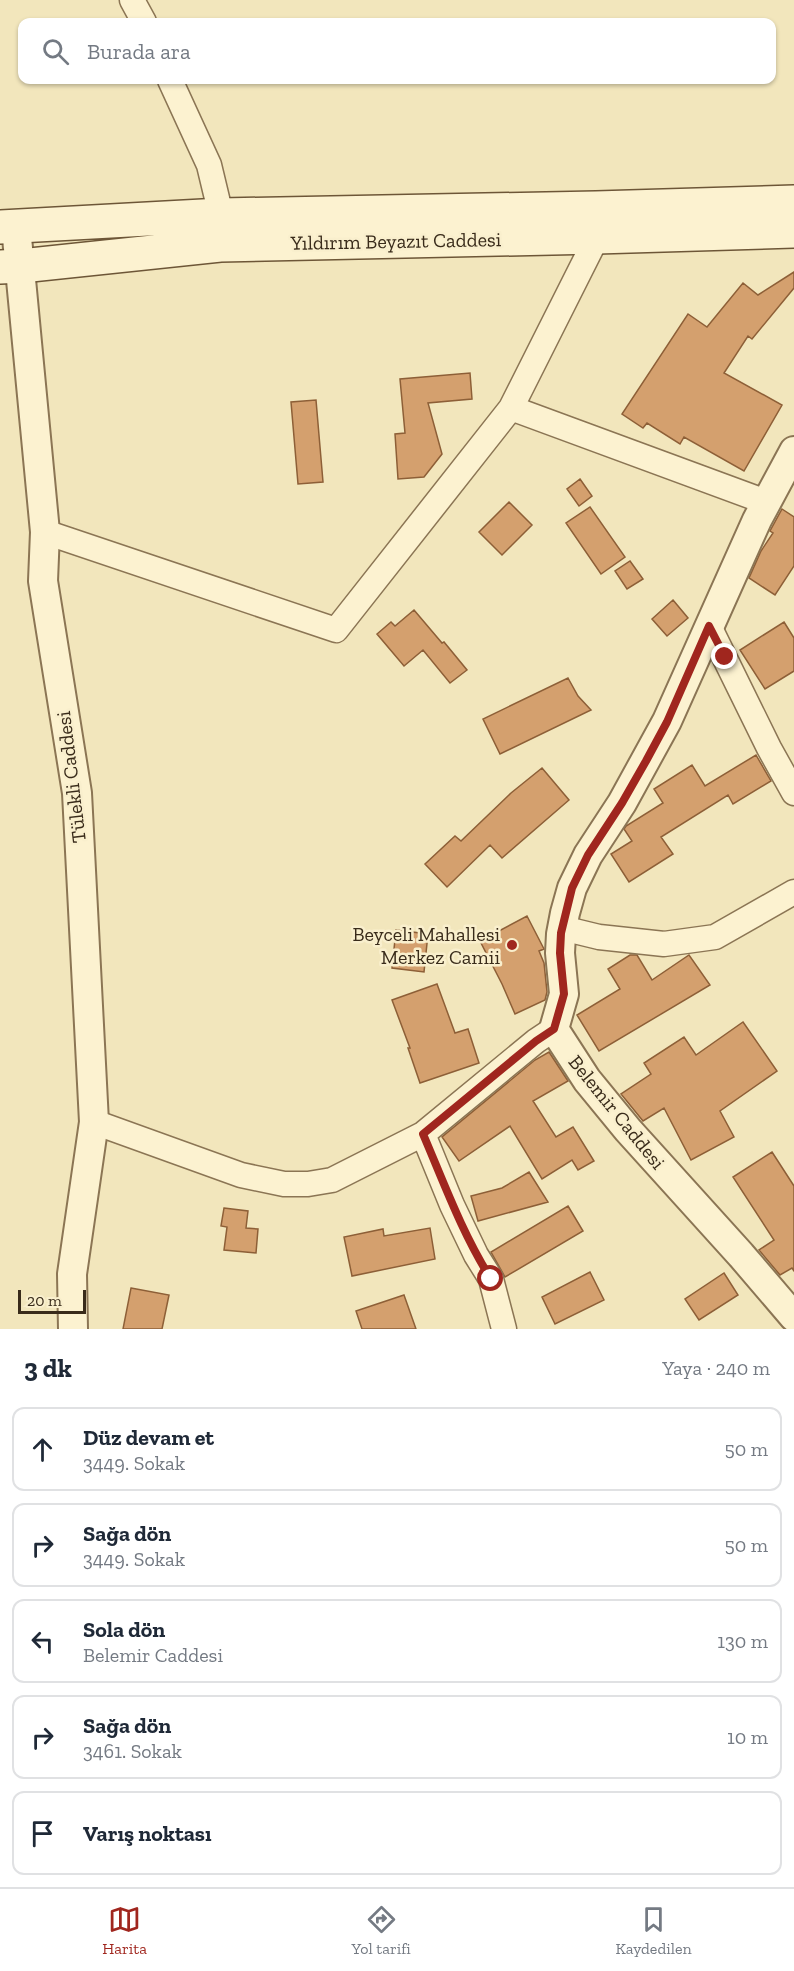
<!DOCTYPE html>
<html lang="tr">
<meta charset="utf-8">
<style>
:root{--surface:#fff;--page:#f2f2f3;--text:#1f2937;--muted:#747a83;--line:#e0e1e3;--accent:#a0261e}
body{margin:0;font-family:"Zilla Slab",serif;background:var(--page);color:var(--text)}
.scale{position:absolute;left:18px;bottom:15px;width:68px;box-sizing:border-box;padding-left:6px;border:3px solid #392b1a;border-top:0;font-size:16px;line-height:21px;white-space:nowrap;color:#392b1a;-webkit-text-stroke:4px #f9efcd;paint-order:stroke}
.stop{position:absolute;width:18px;height:18px;margin:-14px;border:4px solid #a0261e;border-radius:50%;background:#fff}
.stop.end{background:#a0261e;border-color:#fff;box-shadow:0 2px 6px #0008}
.list{margin:0;padding:0;list-style:none}
h2{display:flex;justify-content:space-between;align-items:center;height:78px;margin:0;padding:0 24px;font-size:26px}
h2 small{font-size:20px;font-weight:400;color:var(--muted)}
.list li{display:grid;grid-template-columns:39px 1fr auto;gap:18px;align-items:center;box-sizing:border-box;height:84px;margin:0 12px 12px;padding:0 12px;border:2px solid var(--line);border-radius:12px}
.list b{display:block;font-size:22px;white-space:nowrap}
.list p{margin:0;font-size:20px;white-space:nowrap;color:var(--muted)}
.list em{font-size:20px;font-style:normal;color:var(--muted)}
.icon{flex:none;width:33px;height:33px;fill:none;stroke:currentColor;stroke-width:2;stroke-linecap:round;stroke-linejoin:round}
.map{position:relative;flex:none;width:794px;height:1329px;overflow:hidden}
.search{position:absolute;background:var(--surface);box-shadow:0 2px 4px #0004;left:18px;right:18px;top:18px;height:66px;display:flex;align-items:center;gap:15px;box-sizing:border-box;padding:0 21px;border-radius:12px;color:var(--muted);font-size:22px}
.sheet{height:558px;background:var(--surface)}
nav{display:flex;justify-content:space-around;align-items:center;box-sizing:border-box;height:84px;border-top:2px solid var(--line);background:var(--surface);font-size:16px;color:var(--muted)}
nav a{display:grid;justify-items:center;gap:3px}
nav .on{color:var(--accent)}
.map>svg:first-child{display:block}
.building{fill:#d4a06e;stroke:#8d5f37;stroke-width:1.5}
.lines{fill:none;stroke-linecap:round;stroke-linejoin:round}
.minor-casing{stroke:#8b7554;stroke-width:27}
.tertiary-casing{stroke:#8b7554;stroke-width:32}
.secondary-casing{stroke:#6d5637;stroke-width:36}
.minor{stroke:#fcf2d0;stroke-width:24}
.tertiary{stroke:#fcf2d0;stroke-width:28}
.secondary{stroke:#fcf2d0;stroke-width:33}
.route{stroke:#a0261e;stroke-width:8}
.poi-dot{fill:#a0261e;stroke:#f9efcd;stroke-width:2}
.labels{text-anchor:middle;dominant-baseline:central;stroke-width:5;stroke-linejoin:round;paint-order:stroke}
.street-label{font-size:20px;fill:#392b1a;stroke:#f9efcd}
.poi-label{font-size:20px;fill:#392b1a;stroke:#f9efcd;text-anchor:end}
</style>
<div class="map">
<svg width="794" height="1329" viewBox="0 0 794 1329">
<rect width="100%" height="100%" fill="#f2e6bc"/>
<!-- building -->
<path class="building" d="M 794,272 L 794,288 L 752,339 L 748,336 L 724,373 L 782,405 L 744,471 L 684,437 L 680,444 L 647,423 L 643,428 L 622,414 L 688,314 L 707,327 L 743,283 L 758,295 Z
M 470,373 L 472,399 L 428,403 L 442,454 L 424,477 L 398,479 L 395,434 L 405,433 L 400,379 Z
M 316,400 L 323,482 L 298,484 L 291,402 Z
M 580,479 L 592,496 L 579,506 L 567,489 Z
M 509,502 L 532,525 L 502,555 L 479,532 Z
M 590,507 L 625,557 L 601,574 L 566,523 Z
M 782,509 L 794,517 L 794,566 L 775,595 L 749,578 L 761,551 L 773,533 L 770,531 Z
M 630,561 L 643,579 L 627,589 L 615,571 Z
M 673,600 L 688,618 L 667,636 L 652,619 Z
M 414,610 L 442,643 L 444,642 L 467,670 L 450,683 L 423,650 L 404,666 L 377,634 L 391,622 L 395,626 Z
M 784,622 L 794,638 L 794,671 L 765,689 L 740,650 Z
M 568,678 L 578,696 L 591,710 L 500,754 L 483,719 Z
M 756,755 L 771,781 L 733,804 L 728,795 L 661,837 L 673,854 L 629,882 L 611,854 L 632,841 L 624,829 L 626,826 L 663,803 L 654,789 L 692,765 L 705,786 Z
M 542,768 L 569,800 L 502,858 L 490,845 L 447,887 L 425,864 L 455,836 L 461,841 L 511,793 Z
M 527,916 L 544,949 L 539,951 L 544,963 L 547,992 L 545,1000 L 515,1014 L 502,984 L 480,941 Z
M 396,930 L 428,934 L 424,972 L 392,968 Z
M 630,955 L 637,955 L 652,980 L 689,955 L 710,985 L 599,1051 L 577,1015 L 620,989 L 608,969 Z
M 437,984 L 455,1033 L 468,1029 L 479,1063 L 420,1083 L 408,1048 L 410,1048 L 392,1000 Z
M 743,1022 L 777,1071 L 720,1111 L 734,1137 L 691,1160 L 664,1108 L 643,1121 L 621,1094 L 651,1074 L 644,1063 L 684,1037 L 696,1055 Z
M 549,1052 L 568,1081 L 533,1101 L 556,1137 L 573,1127 L 594,1161 L 578,1170 L 572,1160 L 542,1179 L 510,1126 L 459,1161 L 442,1137 L 535,1060 Z
M 772,1152 L 794,1186 L 794,1271 L 792,1268 L 780,1275 L 759,1250 L 774,1240 L 733,1177 Z
M 529,1172 L 548,1202 L 478,1221 L 471,1196 L 502,1188 Z
M 568,1206 L 583,1231 L 505,1277 L 491,1252 Z
M 224,1208 L 248,1211 L 246,1228 L 258,1229 L 256,1253 L 224,1250 L 227,1227 L 221,1226 Z
M 430,1228 L 435,1259 L 352,1276 L 344,1237 L 383,1229 L 384,1236 Z
M 590,1272 L 604,1300 L 555,1324 L 542,1297 Z
M 724,1273 L 738,1295 L 699,1320 L 685,1299 Z
M 131,1288 L 169,1295 L 162,1329 L 123,1329 Z
M 404,1295 L 416,1329 L 362,1329 L 356,1311 Z"/>
<g class="lines">
<!-- minor casing -->
<g class="minor-casing">
<path id="minor" d="M 132,0 L 144,22
M 170,80 L 209,165 L 221,215
M 511,408 L 766,502
M 45,532 L 336,630 L 511,408 L 597,237
M 709,626 L 769,748 L 794,793
M 562,928 L 599,937 L 664,944 L 715,937 L 794,892
M 94,1122 L 241,1175 L 284,1184 L 308,1184 L 332,1180 L 423,1134 L 536,1041 L 554,1029
M 423,1134 L 452,1205 L 476,1255 L 491,1279 L 504,1329"/>
</g>
<!-- tertiary casing -->
<g class="tertiary-casing">
<path id="tertiary" d="M 16,227 L 45,532 L 43,581 L 77,793 L 94,1122 L 72,1274 L 73,1329
M 794,451 L 757,520 L 667,721 L 622,803 L 588,855 L 572,888 L 565,913 L 561,934 L 560,953 L 564,994 L 554,1029 L 587,1080 L 628,1130 L 741,1255 L 794,1317"/>
</g>
<!-- secondary casing -->
<g class="secondary-casing">
<path id="secondary" d="M 0,227 L 221,215 L 596,208 L 794,202
M 0,267 L 21,266 L 220,245 L 597,237 L 794,231"/>
</g>
<!-- minor -->
<use href="#minor" class="minor"/>
<!-- tertiary -->
<use href="#tertiary" class="tertiary"/>
<!-- secondary -->
<use href="#secondary" class="secondary"/>
</g>
<g class="lines">
<!-- route -->
<path class="route" d="M 491,1279 C 462,1233 444,1183 423,1134 L 536,1041 L 554,1029 L 564,994 L 560,953 L 561,933 L 572,888 L 588,855 L 622,803 L 646,761 L 667,722 L 709,626 L 725,657"/>
</g>
<!-- markers -->
<circle class="poi-dot" cx="512" cy="945" r="6"/>
<g class="labels">
<!-- street labels -->
<g class="street-label">
<text transform="translate(396 241) rotate(-1)">Yıldırım Beyazıt Caddesi</text>
<text transform="translate(71 777) rotate(-97)">Tülekli Caddesi</text>
<text transform="translate(617 1112) rotate(51)">Belemir Caddesi</text>
</g>
<!-- poi labels -->
<g class="poi-label">
<text x="500" y="934">Beyceli Mahallesi<tspan x="500" dy="23">Merkez Camii</tspan></text>
</g>
</g>
</svg>
<div class="scale">20 m</div>
<div class="stop" style="left:491px;top:1279px"></div>
<div class="stop end" style="left:725px;top:657px"></div>
<div class="search"><svg class="icon" aria-label="search" viewBox="0 0 24 24"><circle cx="10" cy="10" r="6"/><path d="M15 15l6 6"/></svg>Burada ara</div>
</div>
<section class="sheet">
<h2>3 dk<small>Yaya · 240 m</small></h2>
<ul class="list">
<li><svg class="icon" aria-label="ahead" viewBox="0 0 24 24"><path d="M12 20V5M6 11l6-6 6 6"/></svg><div><b>Düz devam et</b><p>3449. Sokak</p></div><em>50 m</em></li>
<li><svg class="icon" aria-label="right" viewBox="0 0 24 24"><path d="M7 20v-9h11M14 6l5 5-5 5"/></svg><div><b>Sağa dön</b><p>3449. Sokak</p></div><em>50 m</em></li>
<li><svg class="icon" aria-label="left" viewBox="0 0 24 24"><path d="M17 20v-9H6M10 6l-5 5 5 5"/></svg><div><b>Sola dön</b><p>Belemir Caddesi</p></div><em>130 m</em></li>
<li><svg class="icon" aria-label="right" viewBox="0 0 24 24"><path d="M7 20v-9h11M14 6l5 5-5 5"/></svg><div><b>Sağa dön</b><p>3461. Sokak</p></div><em>10 m</em></li>
<li><svg class="icon" aria-label="arrive" viewBox="0 0 24 24"><path d="M6 21V4h12l-3 4 3 4H6"/></svg><div><b>Varış noktası</b></div></li>
</ul>
</section>
<nav>
<a class="on"><svg class="icon" aria-label="map" viewBox="0 0 24 24"><path d="M3 6l6-2 6 2 6-2v14l-6 2-6-2-6 2zM9 4v14M15 6v14"/></svg>Harita</a>
<a><svg class="icon" aria-label="directions" viewBox="0 0 24 24"><path d="M12 3l9 9-9 9-9-9zM9 14v-3h6M13 9l2 2-2 2"/></svg>Yol tarifi</a>
<a><svg class="icon" aria-label="saved" viewBox="0 0 24 24"><path d="M7 4h10v16l-5-4-5 4z"/></svg>Kaydedilen</a>
</nav>
